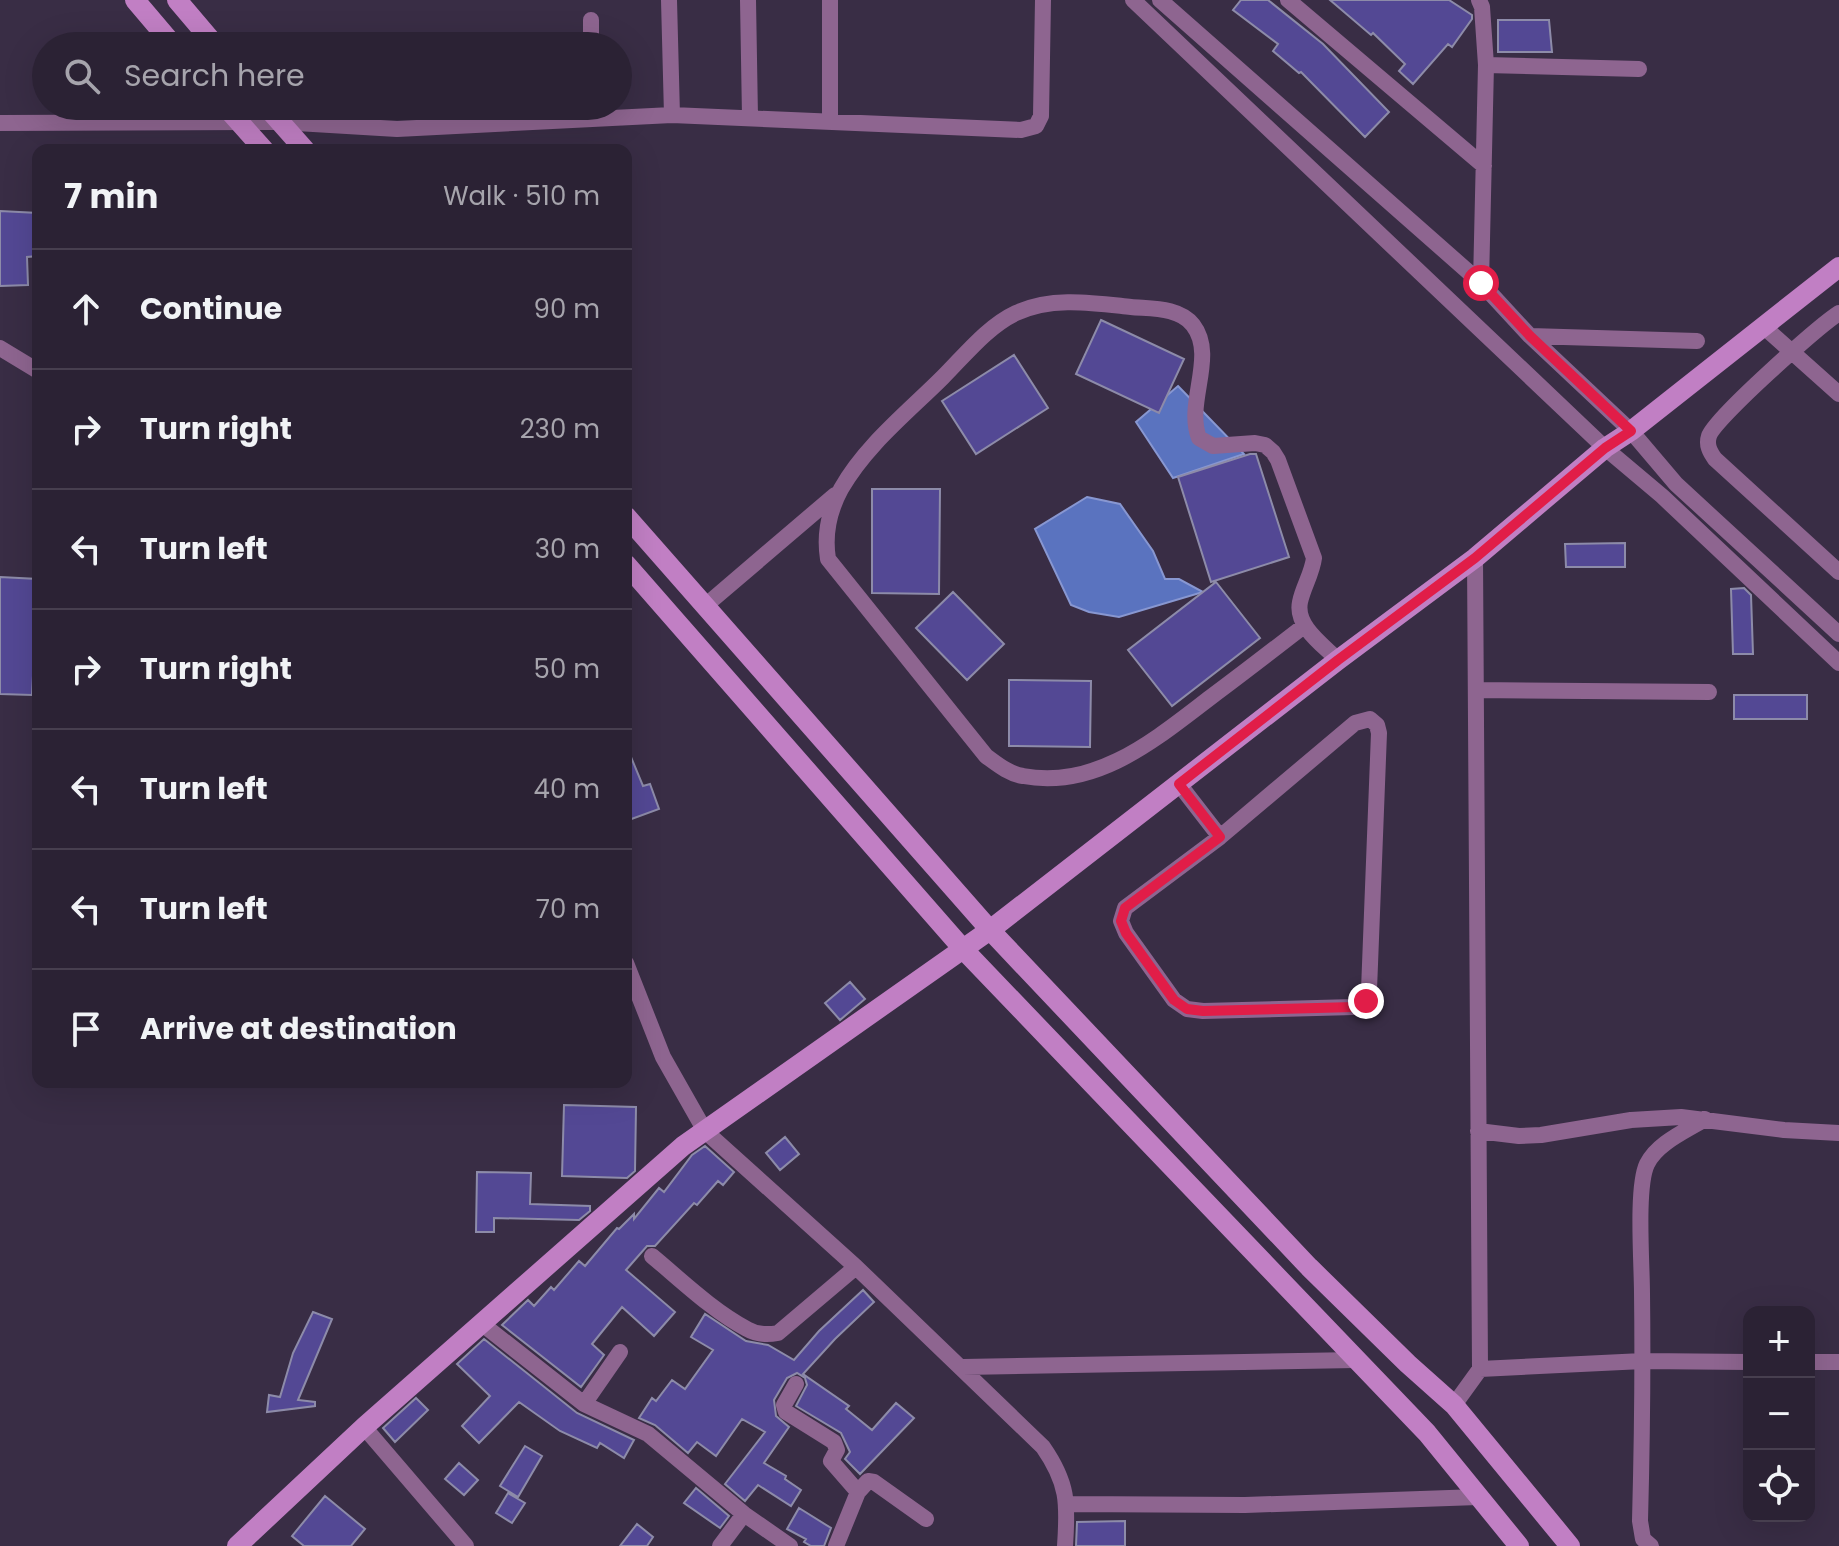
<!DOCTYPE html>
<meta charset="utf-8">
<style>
:root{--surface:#2b2234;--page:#332a3c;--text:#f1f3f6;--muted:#a6a4ac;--line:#473f4f}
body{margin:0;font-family:Poppins,sans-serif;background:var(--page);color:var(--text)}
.controls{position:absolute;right:24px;bottom:24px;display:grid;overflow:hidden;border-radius:16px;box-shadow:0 8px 32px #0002}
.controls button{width:72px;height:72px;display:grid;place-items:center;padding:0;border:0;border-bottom:2px solid var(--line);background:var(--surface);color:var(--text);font:40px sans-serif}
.stop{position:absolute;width:24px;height:24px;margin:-18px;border:6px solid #e11d48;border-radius:50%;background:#fff}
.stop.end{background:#e11d48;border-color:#fff;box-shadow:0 2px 8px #0008}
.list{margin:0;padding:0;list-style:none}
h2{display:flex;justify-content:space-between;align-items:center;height:104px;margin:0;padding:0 32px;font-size:34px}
h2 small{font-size:26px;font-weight:400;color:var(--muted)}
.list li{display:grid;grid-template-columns:52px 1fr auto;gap:24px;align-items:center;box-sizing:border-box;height:120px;padding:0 32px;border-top:2px solid var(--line)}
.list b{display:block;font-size:30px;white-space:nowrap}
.list em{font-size:26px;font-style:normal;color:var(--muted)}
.icon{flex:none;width:44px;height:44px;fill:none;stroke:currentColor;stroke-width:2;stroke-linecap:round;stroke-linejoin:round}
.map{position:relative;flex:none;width:1839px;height:1546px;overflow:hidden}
.search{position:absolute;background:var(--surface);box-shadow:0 8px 32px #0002;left:32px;top:32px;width:600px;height:88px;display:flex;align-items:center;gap:20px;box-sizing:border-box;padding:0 28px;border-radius:44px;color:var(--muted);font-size:30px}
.panel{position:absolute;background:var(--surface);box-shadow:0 8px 32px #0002;left:32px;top:144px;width:600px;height:944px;border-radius:16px}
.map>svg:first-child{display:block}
.water{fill:#5a73bf;stroke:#8897d1;stroke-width:2}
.building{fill:#534894;stroke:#8d8ba9;stroke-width:2}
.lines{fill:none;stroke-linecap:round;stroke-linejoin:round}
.street{stroke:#8e6590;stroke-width:16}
.secondary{stroke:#c17fc4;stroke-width:20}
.route{stroke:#e11d48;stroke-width:10}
</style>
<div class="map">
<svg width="1839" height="1546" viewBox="0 0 1839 1546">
<rect width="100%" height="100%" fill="#392d45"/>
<!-- water -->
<path class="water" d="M 1178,386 L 1244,454 L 1173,478 L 1136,422 Z
M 1087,497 L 1120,504 L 1153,551 L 1165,579 L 1179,579 L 1203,592 L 1119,617 L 1089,612 L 1071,605 L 1035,529 Z"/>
<!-- building -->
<path class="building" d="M 1241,0 L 1268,0 L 1323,44 L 1389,112 L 1365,137 L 1301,72 L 1299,73 L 1273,51 L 1278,44 L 1233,10 Z
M 1330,0 L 1449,0 L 1472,15 L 1472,19 L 1452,47 L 1448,44 L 1413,84 L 1399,71 L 1405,64 L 1373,33 L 1371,35 Z
M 1498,20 L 1549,20 L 1552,52 L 1498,52 Z
M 0,211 L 38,213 L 38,256 L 27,257 L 28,285 L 0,286 Z
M 1101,320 L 1184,359 L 1159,413 L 1076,374 Z
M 1014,355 L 1048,408 L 976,454 L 942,401 Z
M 1250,454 L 1256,454 L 1289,557 L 1211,582 L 1178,477 Z
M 872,489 L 940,489 L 939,594 L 872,593 Z
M 1625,543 L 1625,567 L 1566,567 L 1565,544 Z
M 0,577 L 38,579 L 32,695 L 0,694 Z
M 1216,582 L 1260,638 L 1172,706 L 1128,650 Z
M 1744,588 L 1751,595 L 1753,654 L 1733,654 L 1731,589 Z
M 953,592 L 1004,644 L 967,680 L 916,628 Z
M 1009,680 L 1091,681 L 1090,747 L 1009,746 Z
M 1734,695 L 1807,695 L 1807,719 L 1734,719 Z
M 626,745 L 643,786 L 650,784 L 659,809 L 626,821 Z
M 850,982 L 865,999 L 840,1020 L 825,1003 Z
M 564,1105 L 636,1107 L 635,1171 L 627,1178 L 562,1176 Z
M 785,1137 L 799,1154 L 780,1170 L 766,1153 Z
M 705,1146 L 734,1172 L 723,1185 L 718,1181 L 697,1205 L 694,1203 L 655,1246 L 647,1246 L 626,1270 L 675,1312 L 654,1336 L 622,1307 L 592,1344 L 604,1355 L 581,1387 L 502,1325 L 528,1300 L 534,1306 L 551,1287 L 554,1290 L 579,1261 L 585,1266 L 617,1228 L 619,1229 L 634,1214 L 634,1219 L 659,1188 L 664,1192 L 692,1155 Z
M 477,1172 L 531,1173 L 530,1204 L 590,1206 L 590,1211 L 579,1220 L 494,1218 L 494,1232 L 476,1232 Z
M 863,1290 L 874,1302 L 835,1339 L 803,1374 L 849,1406 L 846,1409 L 872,1430 L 896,1403 L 914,1418 L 860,1474 L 845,1459 L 850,1452 L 841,1433 L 796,1406 L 807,1385 L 805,1378 L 797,1373 L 787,1378 L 774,1400 L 776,1416 L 789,1427 L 764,1463 L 786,1476 L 785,1479 L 801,1490 L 791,1506 L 758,1485 L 745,1501 L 725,1484 L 765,1432 L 742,1419 L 716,1456 L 697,1442 L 688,1453 L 655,1425 L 639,1418 L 652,1398 L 656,1401 L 672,1380 L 685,1389 L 713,1350 L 691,1337 L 705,1314 L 746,1341 L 768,1345 L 794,1360 L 819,1331 Z
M 313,1312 L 332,1319 L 298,1400 L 315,1402 L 315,1406 L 267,1412 L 269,1395 L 280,1397 L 293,1353 Z
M 484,1339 L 577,1413 L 634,1440 L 624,1458 L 600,1443 L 597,1448 L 560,1431 L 519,1402 L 479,1443 L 462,1426 L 490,1396 L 457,1364 Z
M 416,1398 L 428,1410 L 395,1442 L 383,1428 Z
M 525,1446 L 542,1456 L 518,1497 L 500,1486 Z
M 459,1463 L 478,1480 L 464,1495 L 445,1479 Z
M 696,1488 L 729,1516 L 720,1528 L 684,1503 Z
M 508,1493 L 525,1503 L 512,1523 L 496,1513 Z
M 325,1496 L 365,1529 L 351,1546 L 304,1546 L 292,1536 Z
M 799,1508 L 831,1528 L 824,1546 L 811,1546 L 804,1542 L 806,1539 L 787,1529 Z
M 1125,1521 L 1125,1546 L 1076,1546 L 1077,1522 Z
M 637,1524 L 653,1537 L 647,1546 L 620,1546 Z"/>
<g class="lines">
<!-- street -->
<path class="street" d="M 669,0 L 672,115
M 748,0 L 750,117
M 1133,0 L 1605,448 L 1662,496 L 1839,663
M 1160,0 L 1481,283 L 1530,336 L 1631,431 L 1676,484 L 1839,634
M 1288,0 L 1484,166
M 1479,0 L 1482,7 L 1486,65 L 1481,283
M 591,20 L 591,46
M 1486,65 L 1639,69
M 830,122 L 830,0
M 0,123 L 280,122 L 397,129 L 672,115 L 1021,130 L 1036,126 L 1041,116 L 1043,0
M 1839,313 C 1819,326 1715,418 1709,436 C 1706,445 1710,452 1715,459 L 1839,572
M 1763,326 L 1839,394
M 1530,336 L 1697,341
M 0,348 L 38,371
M 705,606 L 835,495
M 1304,626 C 1273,650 1242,674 1211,697 C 1157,738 1097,790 1023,776 C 1009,774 997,764 986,756 L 828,559 C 824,534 829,511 841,489 C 866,445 908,412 943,377 C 965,355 988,326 1016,313 C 1052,296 1094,303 1131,307 C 1151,309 1179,307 1193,325 C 1217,356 1185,403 1199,438 L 1213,446 L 1255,443 L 1265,445 L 1273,452 L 1278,460 L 1314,558 C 1312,574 1303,587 1300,602 C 1295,626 1323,645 1338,660
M 1476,690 L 1709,692
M 1179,784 L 1220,837 L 1355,723 L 1370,719 L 1377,725 L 1379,733 L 1369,990 L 1366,1001 L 1354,1007 L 1203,1011 L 1187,1009 L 1174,1000 L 1126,933 L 1121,921 L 1125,908 L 1220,837
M 626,963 L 663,1057 L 705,1131 L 856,1267 L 1043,1447 C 1068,1483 1068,1503 1065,1546
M 1478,1131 L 1519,1136 L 1541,1135 L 1631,1120 L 1681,1117 L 1784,1130 L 1839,1133
M 652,1256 C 682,1281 713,1311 747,1329 C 757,1335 767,1335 778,1333 L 856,1267
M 481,1323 L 584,1404 L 648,1434 L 744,1514 L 790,1546
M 1809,1362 L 1839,1362
M 963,1367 L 1356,1360
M 1480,1369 L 1643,1361 L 1749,1362
M 796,1384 L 784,1405 L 786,1412 L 834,1442 L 837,1450 L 831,1461 L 858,1492
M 584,1404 L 620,1352
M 1454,1405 L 1480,1369 L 1475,558
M 364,1427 L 466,1546
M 1068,1504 L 1245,1505 L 1478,1497
M 720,1546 L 744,1514
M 836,1546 L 858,1492 L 868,1481 L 874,1482 L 926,1519
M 1651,1546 L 1643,1539 L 1640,1521 C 1642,1445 1643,1369 1642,1293 C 1642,1264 1636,1187 1647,1164 C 1657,1143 1686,1131 1705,1119"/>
<!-- secondary -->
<path class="secondary" d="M 135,0 L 174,46
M 177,0 L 216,46
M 225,106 L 264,150
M 266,106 L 305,150
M 626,516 L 990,930 L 1309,1267 L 1408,1364 L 1454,1405 L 1570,1546
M 626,564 L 963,949 L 1427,1433 L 1519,1546
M 237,1546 L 364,1427 L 683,1146 L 990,930 L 1338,660 L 1475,558 L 1605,448 L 1631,431 L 1839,267"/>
</g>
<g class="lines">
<!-- route -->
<path class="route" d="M 1366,1001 L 1354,1007 L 1203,1011 L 1187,1009 L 1174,1000 L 1126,933 L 1121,921 L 1125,908 L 1220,837 L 1179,784 L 1338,660 L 1475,558 L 1605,448 L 1631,431 L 1530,336 L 1481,283"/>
</g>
</svg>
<div class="controls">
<button>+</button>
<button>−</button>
<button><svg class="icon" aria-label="locate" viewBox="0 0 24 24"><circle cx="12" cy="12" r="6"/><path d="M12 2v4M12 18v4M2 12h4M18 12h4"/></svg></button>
</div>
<div class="stop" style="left:1481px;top:283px"></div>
<div class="stop end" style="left:1366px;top:1001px"></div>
<div class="search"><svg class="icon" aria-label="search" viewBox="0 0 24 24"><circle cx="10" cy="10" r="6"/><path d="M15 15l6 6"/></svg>Search here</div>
<section class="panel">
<h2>7 min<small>Walk · 510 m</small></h2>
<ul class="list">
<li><svg class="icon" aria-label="ahead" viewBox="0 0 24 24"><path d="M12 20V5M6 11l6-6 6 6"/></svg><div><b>Continue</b></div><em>90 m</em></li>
<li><svg class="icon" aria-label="right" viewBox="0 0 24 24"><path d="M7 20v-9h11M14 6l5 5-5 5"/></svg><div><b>Turn right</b></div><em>230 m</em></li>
<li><svg class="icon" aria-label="left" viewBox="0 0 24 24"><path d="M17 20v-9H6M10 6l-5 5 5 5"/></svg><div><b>Turn left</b></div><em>30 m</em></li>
<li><svg class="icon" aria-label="right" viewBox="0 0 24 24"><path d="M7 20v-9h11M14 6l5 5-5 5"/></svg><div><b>Turn right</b></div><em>50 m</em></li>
<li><svg class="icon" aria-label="left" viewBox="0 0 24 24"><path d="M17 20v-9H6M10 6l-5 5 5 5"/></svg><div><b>Turn left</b></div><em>40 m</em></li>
<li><svg class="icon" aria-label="left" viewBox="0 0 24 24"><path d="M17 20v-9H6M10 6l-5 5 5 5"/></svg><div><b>Turn left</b></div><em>70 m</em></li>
<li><svg class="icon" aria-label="arrive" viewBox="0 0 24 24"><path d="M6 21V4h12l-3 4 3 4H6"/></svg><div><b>Arrive at destination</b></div></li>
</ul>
</section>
</div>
